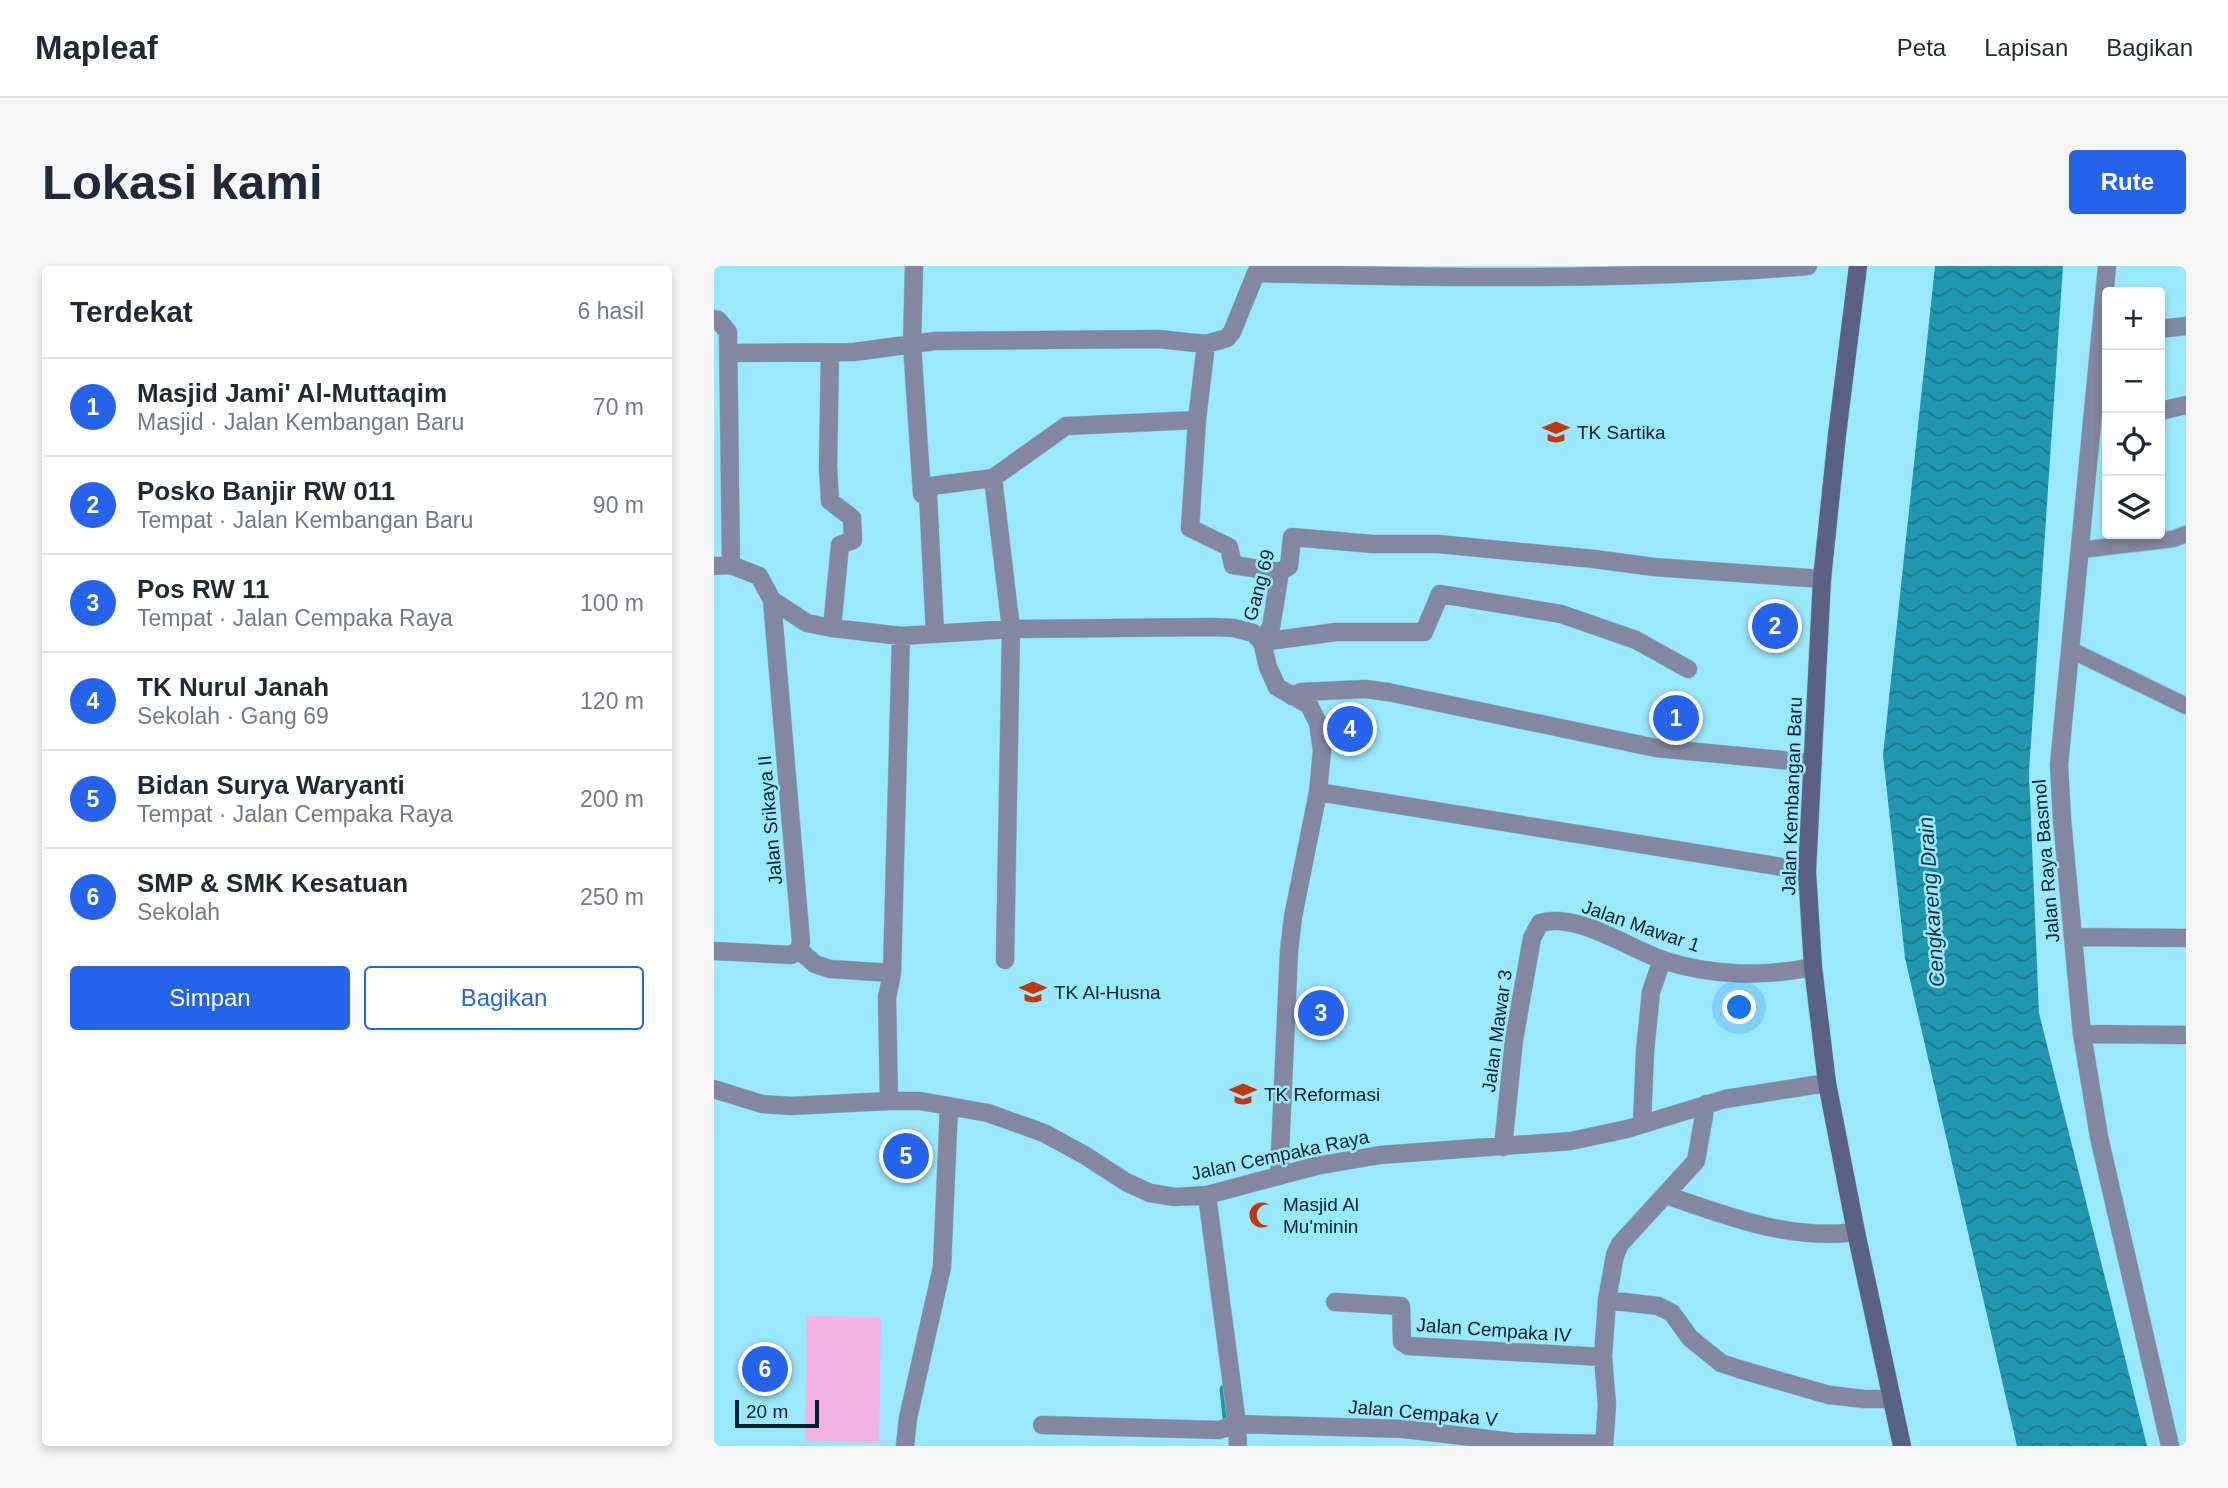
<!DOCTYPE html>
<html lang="id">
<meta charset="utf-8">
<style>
:root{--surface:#fff;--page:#f6f6f7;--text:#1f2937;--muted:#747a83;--line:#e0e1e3;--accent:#2563eb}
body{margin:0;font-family:Arial,sans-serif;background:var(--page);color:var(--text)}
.controls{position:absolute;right:21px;top:21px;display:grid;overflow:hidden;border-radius:7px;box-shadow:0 4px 10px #0003}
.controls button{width:63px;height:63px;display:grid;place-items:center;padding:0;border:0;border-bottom:2px solid var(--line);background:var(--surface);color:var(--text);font:35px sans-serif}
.scale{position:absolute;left:21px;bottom:18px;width:84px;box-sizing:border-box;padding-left:7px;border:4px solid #002027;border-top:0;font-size:19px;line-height:24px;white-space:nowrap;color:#002027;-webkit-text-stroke:5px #9ae8fc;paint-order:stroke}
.you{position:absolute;left:1026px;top:742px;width:24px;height:24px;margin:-18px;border:5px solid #fff;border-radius:50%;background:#1a73e8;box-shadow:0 0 0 10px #1a73e833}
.badge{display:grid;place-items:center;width:46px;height:46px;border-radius:50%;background:var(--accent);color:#fff;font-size:23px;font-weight:700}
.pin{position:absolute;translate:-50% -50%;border:4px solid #fff;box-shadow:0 2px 7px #0006}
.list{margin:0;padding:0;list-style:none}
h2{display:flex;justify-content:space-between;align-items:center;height:91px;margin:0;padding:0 28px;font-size:30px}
h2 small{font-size:23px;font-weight:400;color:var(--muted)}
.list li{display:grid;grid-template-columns:46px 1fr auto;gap:21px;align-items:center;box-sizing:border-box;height:98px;padding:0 28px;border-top:2px solid var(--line)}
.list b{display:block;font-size:26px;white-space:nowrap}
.list p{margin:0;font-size:23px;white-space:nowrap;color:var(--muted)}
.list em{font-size:23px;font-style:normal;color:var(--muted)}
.actions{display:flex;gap:14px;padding:21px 28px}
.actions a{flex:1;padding:16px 0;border:2px solid var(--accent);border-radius:7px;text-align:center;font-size:24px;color:var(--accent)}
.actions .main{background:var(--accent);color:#fff}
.icon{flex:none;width:38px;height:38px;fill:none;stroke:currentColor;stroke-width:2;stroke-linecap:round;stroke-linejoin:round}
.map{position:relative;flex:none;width:1472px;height:1180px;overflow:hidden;border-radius:7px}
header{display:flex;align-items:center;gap:42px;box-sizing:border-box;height:98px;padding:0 35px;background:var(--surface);border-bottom:2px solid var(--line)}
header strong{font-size:33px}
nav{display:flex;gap:38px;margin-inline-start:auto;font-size:24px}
.intro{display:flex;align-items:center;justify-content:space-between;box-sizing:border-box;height:168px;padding:0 42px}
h1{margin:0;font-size:49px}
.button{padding:18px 32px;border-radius:7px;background:var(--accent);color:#fff;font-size:24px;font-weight:700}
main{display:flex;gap:42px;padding:0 42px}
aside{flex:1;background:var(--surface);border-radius:7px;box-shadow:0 4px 10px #0003}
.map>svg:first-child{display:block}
.pitch{fill:#f2b2e2}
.water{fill:url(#water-waves)}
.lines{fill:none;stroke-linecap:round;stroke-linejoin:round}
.stream{stroke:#2197af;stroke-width:9}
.service-casing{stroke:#7ec4d6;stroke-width:18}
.minor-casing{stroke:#7ec4d6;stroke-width:19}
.secondary-casing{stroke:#7ec4d6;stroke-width:19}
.service{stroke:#8388a0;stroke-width:16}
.minor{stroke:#8388a0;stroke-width:18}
.secondary{stroke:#5a6183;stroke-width:18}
.labels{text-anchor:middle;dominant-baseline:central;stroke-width:5;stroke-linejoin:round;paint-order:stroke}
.poi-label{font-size:19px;fill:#002027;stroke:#9ae8fc;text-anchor:start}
.street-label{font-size:19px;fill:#002027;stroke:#9ae8fc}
.water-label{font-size:21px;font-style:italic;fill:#172f35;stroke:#9ae8fc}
</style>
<header>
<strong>Mapleaf</strong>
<nav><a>Peta</a><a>Lapisan</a><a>Bagikan</a></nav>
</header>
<div class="intro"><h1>Lokasi kami</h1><a class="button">Rute</a></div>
<main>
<aside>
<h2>Terdekat<small>6 hasil</small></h2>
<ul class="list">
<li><span class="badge">1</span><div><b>Masjid Jami' Al-Muttaqim</b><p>Masjid · Jalan Kembangan Baru</p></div><em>70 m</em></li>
<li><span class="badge">2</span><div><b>Posko Banjir RW 011</b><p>Tempat · Jalan Kembangan Baru</p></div><em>90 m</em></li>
<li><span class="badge">3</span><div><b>Pos RW 11</b><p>Tempat · Jalan Cempaka Raya</p></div><em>100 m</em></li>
<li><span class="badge">4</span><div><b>TK Nurul Janah</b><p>Sekolah · Gang 69</p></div><em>120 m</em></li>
<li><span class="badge">5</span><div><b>Bidan Surya Waryanti</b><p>Tempat · Jalan Cempaka Raya</p></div><em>200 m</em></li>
<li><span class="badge">6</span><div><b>SMP &amp; SMK Kesatuan</b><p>Sekolah</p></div><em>250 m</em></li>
</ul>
<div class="actions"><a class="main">Simpan</a><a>Bagikan</a></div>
</aside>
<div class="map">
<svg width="1472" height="1180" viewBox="0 0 1472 1180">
<defs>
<pattern id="water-waves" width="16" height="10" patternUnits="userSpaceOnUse" patternTransform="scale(1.75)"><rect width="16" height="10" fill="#2197af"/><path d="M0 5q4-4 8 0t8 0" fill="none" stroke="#1a7b8e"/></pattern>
</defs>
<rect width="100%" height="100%" fill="#9ae8fc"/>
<!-- pitch -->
<path class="pitch" d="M 93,1050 L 167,1051 L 165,1177 L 91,1175 Z"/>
<!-- water -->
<path class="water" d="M 1221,0 L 1349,0 L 1315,506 L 1325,747 L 1433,1180 L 1303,1180 L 1191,692 L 1169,489 Z"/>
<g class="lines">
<!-- stream -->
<path class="stream" d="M 510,1123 L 514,1161"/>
<!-- service casing -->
<g class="service-casing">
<path id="service" d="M 1366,284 L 1459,273 L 1472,268
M 1357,384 L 1472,440"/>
</g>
<!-- minor casing -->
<g class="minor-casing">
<path id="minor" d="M 200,0 L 198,78 L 208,228 L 214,229 L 221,367
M 545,0 L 542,7 C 726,12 910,15 1094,0
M 1393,0 L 1345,499 L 1348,553 L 1368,768 L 1385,871 L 1456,1180
M 0,53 L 4,54 L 14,66 L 17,299
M 1446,63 L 1472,60
M 116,86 L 114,201 L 116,235 L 138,252 L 139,274 L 126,279 L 118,362
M 15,87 L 140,86 L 221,75 L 444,73 L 492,78 L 513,72 L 518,66 L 542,7
M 1446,145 L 1472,139
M 483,154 L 476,262 L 515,281 L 519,299 L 566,306
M 279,212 L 297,363 L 291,694
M 214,229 L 217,220 L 279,212 L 352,160 L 483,154 L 492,78
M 0,300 L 17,299 L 45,310 L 58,334 L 93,357 L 118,362 L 187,370 L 297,363 L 499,361 L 520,362 L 539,367 L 548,376 L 554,401 L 563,421 L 595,439 L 604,457 L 608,485 L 604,526 L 579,651 L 575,685 L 565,909
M 548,376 L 557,361 L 566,306 L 575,300 L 578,271 L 658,278 L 724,278 L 880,293 L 940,301 L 1108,313
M 548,376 L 622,366 L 710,366 L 726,328 L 847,348 L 922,374 L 974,403
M 578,430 L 587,426 L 651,423 L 674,426 L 942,482 L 1099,497
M 604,526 L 1093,605
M 1359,671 L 1472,672
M 85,684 L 101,698 L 116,703 L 178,707
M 0,685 L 77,689 L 85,684 L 87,676 L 58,334
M 1368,768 L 1472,769
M 0,823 L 48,838 L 77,840 L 175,835 L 206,835 L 274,847 L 330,867 L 372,890 L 412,916 L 436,927 L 461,931 L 493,929 L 602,900 L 666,889 L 857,875 L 913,863 L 1011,833 L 1113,817
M 175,835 L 173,732 L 178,707 L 187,370
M 928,858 L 931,785 L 937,726 L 948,694
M 789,881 L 800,774 L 818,672 L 826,657 C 863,646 914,682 949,694 C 996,710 1050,711 1099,701
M 493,929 L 523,1158 L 524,1180
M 952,929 C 1013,950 1076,975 1142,966
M 893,1034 L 944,1040 L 958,1047 L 976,1072 L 1007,1097 L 1025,1103 L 1115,1129 L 1150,1133 L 1177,1133
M 621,1036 L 687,1040 L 688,1076 L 694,1080 L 889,1091
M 328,1159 L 505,1164 L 523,1158 L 690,1163 L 799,1176 L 890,1178
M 191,1180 L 194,1152 L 228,1001 L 235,840
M 890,1180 L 893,1139 L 889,1091 L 893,1034 L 901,989 L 906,978 L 982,895 L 992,838"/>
</g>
<!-- secondary casing -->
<g class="secondary-casing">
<path id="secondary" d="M 1144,0 L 1123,169 L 1108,313 L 1093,605 L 1099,701 L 1113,817 L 1142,966 L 1188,1180"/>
</g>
<!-- service -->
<use href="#service" class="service"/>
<!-- minor -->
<use href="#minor" class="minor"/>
<!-- secondary -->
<use href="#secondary" class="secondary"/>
</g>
<!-- icons -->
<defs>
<g id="school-bare" transform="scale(2.1)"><path d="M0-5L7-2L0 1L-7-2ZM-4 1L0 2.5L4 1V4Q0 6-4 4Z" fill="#c1380d" stroke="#9ae8fc" stroke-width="2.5" paint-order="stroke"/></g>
<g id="mosque-bare" transform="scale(2.1)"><path d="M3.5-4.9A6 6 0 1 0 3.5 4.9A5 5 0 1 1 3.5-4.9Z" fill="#c1380d" stroke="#9ae8fc" stroke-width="2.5" paint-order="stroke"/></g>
</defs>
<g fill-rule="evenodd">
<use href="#school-bare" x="842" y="166"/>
<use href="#school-bare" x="319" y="726"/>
<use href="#school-bare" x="529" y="828"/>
<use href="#mosque-bare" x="548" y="949"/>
</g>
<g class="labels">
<!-- poi labels -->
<g class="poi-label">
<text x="863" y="166">TK Sartika</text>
<text x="340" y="726">TK Al-Husna</text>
<text x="550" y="828">TK Reformasi</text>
<text x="569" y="938">Masjid Al<tspan x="569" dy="22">Mu'minin</tspan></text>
</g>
<!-- street labels -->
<g class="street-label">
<text transform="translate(545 319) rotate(-75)">Gang 69</text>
<text transform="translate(1078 530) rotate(-88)">Jalan Kembangan Baru</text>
<text transform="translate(56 554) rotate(-95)">Jalan Srikaya II</text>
<text transform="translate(1332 595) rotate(-95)">Jalan Raya Basmol</text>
<text transform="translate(927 660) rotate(19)">Jalan Mawar 1</text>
<text transform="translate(783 765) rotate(-82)">Jalan Mawar 3</text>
<text transform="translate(566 889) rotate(-12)">Jalan Cempaka Raya</text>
<text transform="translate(780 1064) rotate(4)">Jalan Cempaka IV</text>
<text transform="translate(709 1147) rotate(5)">Jalan Cempaka V</text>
</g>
<!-- water labels -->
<g class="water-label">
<text transform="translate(1217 636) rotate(-94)">Cengkareng Drain</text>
</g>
</g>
</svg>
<div class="controls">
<button>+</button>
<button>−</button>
<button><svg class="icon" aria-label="locate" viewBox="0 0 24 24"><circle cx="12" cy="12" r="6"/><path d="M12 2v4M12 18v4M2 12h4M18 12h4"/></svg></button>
<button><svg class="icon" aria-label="layers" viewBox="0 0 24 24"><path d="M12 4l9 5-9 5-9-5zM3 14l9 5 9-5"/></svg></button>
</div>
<div class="scale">20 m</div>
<div class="you"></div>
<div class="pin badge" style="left:962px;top:452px">1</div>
<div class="pin badge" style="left:1061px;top:360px">2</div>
<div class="pin badge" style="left:607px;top:747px">3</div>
<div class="pin badge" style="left:636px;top:463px">4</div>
<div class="pin badge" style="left:192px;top:890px">5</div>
<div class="pin badge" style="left:51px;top:1103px">6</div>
</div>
</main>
